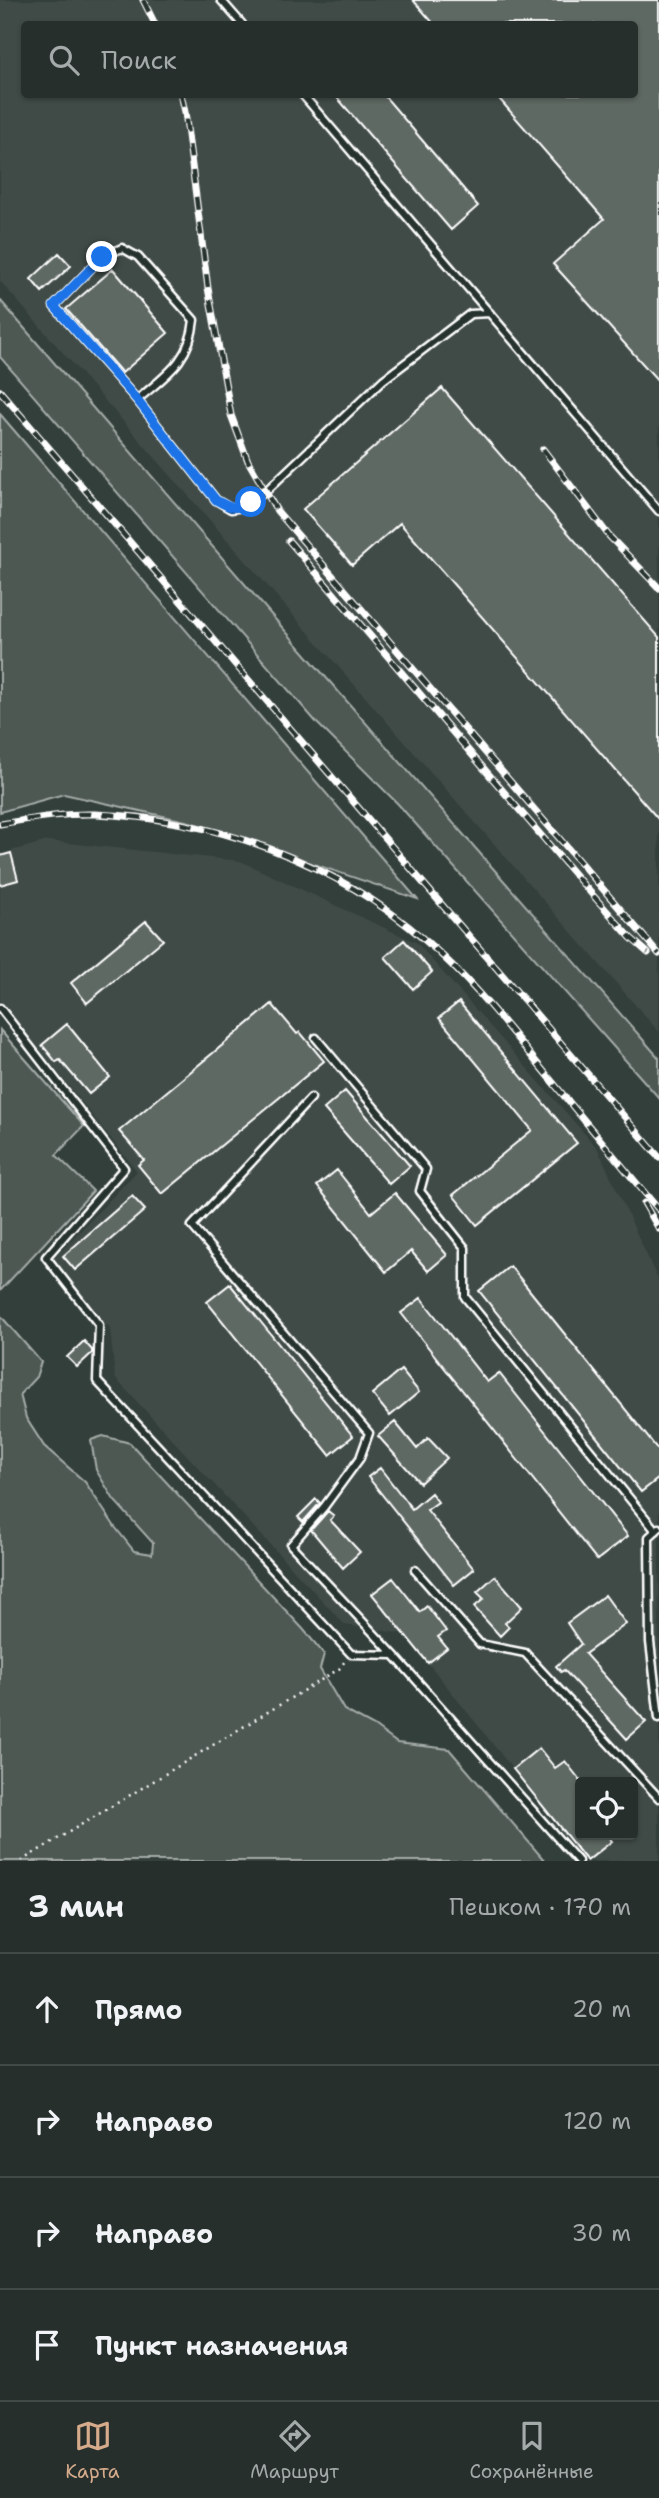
<!DOCTYPE html>
<html lang="ru">
<meta charset="utf-8">
<style>
:root{--surface:#262f2c;--page:#2e3734;--text:#f1f3f6;--muted:#a4a9a9;--line:#424a48;--accent:#d6ab8b}
body{margin:0;font-family:"Shantell Sans",sans-serif;background:var(--page);color:var(--text)}
.controls{position:absolute;right:21px;bottom:21px;display:grid;overflow:hidden;border-radius:7px;box-shadow:0 2px 5px #0004}
.controls button{width:63px;height:63px;display:grid;place-items:center;padding:0;border:0;border-bottom:2px solid var(--line);background:var(--surface);color:var(--text);font:35px sans-serif}
.stop{position:absolute;width:21px;height:21px;margin:-16px;border:5px solid #1a73e8;border-radius:50%;background:#fff}
.stop.end{background:#1a73e8;border-color:#fff;box-shadow:0 2px 7px #0008}
.list{margin:0;padding:0;list-style:none}
h2{display:flex;justify-content:space-between;align-items:center;height:91px;margin:0;padding:0 28px;font-size:30px}
h2 small{font-size:23px;font-weight:400;color:var(--muted)}
.list li{display:grid;grid-template-columns:46px 1fr auto;gap:21px;align-items:center;box-sizing:border-box;height:112px;padding:0 28px;border-top:2px solid var(--line)}
.list b{display:block;font-size:26px;white-space:nowrap}
.list em{font-size:23px;font-style:normal;color:var(--muted)}
.icon{flex:none;width:38px;height:38px;fill:none;stroke:currentColor;stroke-width:2;stroke-linecap:round;stroke-linejoin:round}
.map{position:relative;flex:none;width:659px;height:1861px;overflow:hidden}
.search{position:absolute;background:var(--surface);box-shadow:0 2px 5px #0004;left:21px;right:21px;top:21px;height:77px;display:flex;align-items:center;gap:18px;box-sizing:border-box;padding:0 24px;border-radius:7px;color:var(--muted);font-size:26px}
.sheet{height:539px;background:var(--surface)}
nav{display:flex;justify-content:space-around;align-items:center;box-sizing:border-box;height:98px;border-top:2px solid var(--line);background:var(--surface);font-size:19px;color:var(--muted)}
nav a{display:grid;justify-items:center;gap:4px}
nav .on{color:var(--accent)}
.map>svg:first-child{display:block}
.built{fill:#404c47;fill-rule:evenodd}
.green{fill:#4d5853;stroke:#a6aca9;stroke-width:2}
.building{fill:#5f6964;stroke:#fff;stroke-width:2}
.lines{fill:none;stroke-linecap:round;stroke-linejoin:round}
.lane-casing{stroke:#fff;stroke-width:11}
.path{stroke:#fff;stroke-width:2.5;stroke-dasharray:2 5;stroke-linecap:butt}
.lane{stroke:#26332d;stroke-width:6}
.rail-casing{stroke:#fff;stroke-width:7}
.rail{stroke:#26332d;stroke-width:4.5;stroke-dasharray:13;stroke-linecap:butt}
.route{stroke:#1a73e8;stroke-width:9}
</style>
<div class="map">
<svg width="659" height="1861" viewBox="0 0 659 1861">
<rect width="100%" height="100%" fill="#333f3a"/>
<filter id="ink" filterUnits="userSpaceOnUse"><feTurbulence type="fractalNoise" baseFrequency=".0143" numOctaves="2"/><feDisplacementMap in="SourceGraphic" scale="14" xChannelSelector="R" yChannelSelector="G"/><feConvolveMatrix kernelMatrix="1 2 1 2 8 2 1 2 1" color-interpolation-filters="sRGB"/></filter>
<g filter="url(#ink)">
<!-- built -->
<path class="built" d="M 0,0 L 659,0 L 659,1032 L 0,281 ZM 24,24 L 634,24 L 634,94 L 24,94 Z
M 48,841 L 240,861 L 417,943 L 598,1149 L 659,1282 L 659,1861 L 586,1861 L 405,1634 L 345,1625 L 115,1378 L 110,1328 L 52,1261 L 137,1171 L 0,1000 L 0,854 ZM 580,1782 L 633,1782 L 633,1835 L 580,1835 Z"/>
<!-- green -->
<path class="green" d="M 0,300 L 274,618 L 659,1058 L 659,1098 L 398,804 L 317,723 L 0,357 Z
M 0,414 L 417,899 L 190,822 L 64,794 L 0,812 Z
M 0,1030 L 84,1126 L 56,1155 L 93,1191 L 0,1291 Z
M 0,1315 L 41,1362 L 36,1377 L 20,1394 L 26,1418 L 44,1446 L 85,1482 L 115,1527 L 134,1551 L 152,1554 L 153,1543 L 114,1500 L 96,1470 L 91,1440 L 103,1436 L 130,1443 L 303,1629 L 324,1654 L 320,1669 L 344,1710 L 374,1726 L 397,1743 L 449,1749 L 545,1861 L 0,1861 Z"/>
<!-- building -->
<path class="building" d="M 413,0 L 659,0 L 659,382 L 553,264 L 604,219 L 495,94 L 634,94 L 634,24 L 434,24 Z
M 334,94 L 383,94 L 478,206 L 451,230 Z
M 59,253 L 71,266 L 42,292 L 31,279 Z
M 113,269 L 168,333 L 122,373 L 66,309 Z
M 442,388 L 659,637 L 659,820 L 400,523 L 352,565 L 303,509 Z
M 11,853 L 18,880 L 0,885 L 0,856 Z
M 146,921 L 163,940 L 87,1003 L 71,983 Z
M 404,940 L 432,972 L 413,989 L 385,957 Z
M 459,1002 L 577,1143 L 477,1225 L 453,1195 L 532,1130 L 439,1018 Z
M 272,1004 L 297,1034 L 300,1032 L 324,1061 L 162,1194 L 138,1165 L 144,1160 L 119,1131 Z
M 67,1024 L 110,1077 L 89,1094 L 60,1060 L 56,1062 L 42,1045 Z
M 345,1091 L 410,1166 L 389,1184 L 324,1109 Z
M 337,1170 L 371,1213 L 395,1193 L 447,1255 L 428,1271 L 411,1251 L 386,1272 L 317,1186 Z
M 132,1196 L 145,1210 L 75,1270 L 63,1256 Z
M 510,1266 L 659,1451 L 659,1478 L 641,1492 L 479,1291 Z
M 230,1284 L 353,1436 L 330,1455 L 207,1302 Z
M 421,1298 L 487,1382 L 499,1373 L 628,1536 L 597,1560 L 401,1313 Z
M 84,1341 L 92,1350 L 92,1353 L 77,1367 L 67,1357 Z
M 401,1370 L 419,1392 L 390,1416 L 372,1394 Z
M 395,1422 L 417,1449 L 428,1438 L 447,1458 L 420,1483 L 378,1436 Z
M 380,1468 L 412,1509 L 431,1493 L 438,1502 L 427,1510 L 474,1569 L 454,1585 L 368,1477 Z
M 316,1499 L 320,1503 L 303,1522 L 298,1517 Z
M 328,1511 L 334,1516 L 330,1520 L 360,1552 L 343,1568 L 311,1530 Z
M 495,1576 L 522,1607 L 505,1623 L 509,1627 L 500,1636 L 474,1607 L 484,1599 L 477,1592 Z
M 393,1578 L 420,1612 L 427,1606 L 446,1631 L 438,1637 L 447,1648 L 428,1663 L 372,1594 Z
M 605,1595 L 626,1624 L 585,1654 L 646,1722 L 627,1739 L 564,1670 L 561,1672 L 556,1666 L 581,1644 L 567,1623 Z
M 539,1748 L 555,1768 L 565,1761 L 580,1780 L 580,1835 L 607,1835 L 612,1841 L 587,1861 L 513,1769 Z"/>
<g class="lines">
<!-- lane casing -->
<g class="lane-casing">
<path id="lane" d="M 221,0 L 242,24
M 302,94 L 659,511
M 137,400 L 54,306 L 102,257 L 122,248 L 138,257 L 194,320 C 190,361 166,375 137,400 L 216,500 L 231,509 L 242,507 L 265,492 L 383,380 L 470,314 L 490,313
M 0,1008 L 124,1168 L 46,1257 L 99,1325 L 97,1381 L 351,1654 L 394,1655 L 578,1861
M 316,1038 L 426,1169 L 420,1191 L 465,1248 L 465,1297 L 656,1531
M 311,1098 L 192,1226 L 369,1433 L 360,1458 L 324,1507 L 291,1545 L 394,1655
M 659,1528 L 649,1537 L 650,1642 L 659,1718
M 415,1570 L 480,1644 L 525,1653 L 659,1798"/>
</g>
<!-- path -->
<path class="path" d="M 21,1861 L 339,1669 L 345,1661"/>
<!-- lane -->
<use href="#lane" class="lane"/>
<!-- rail casing -->
<g class="rail-casing">
<path id="rail" d="M 143,0 L 155,24
M 181,94 L 185,112 L 208,288 L 231,415 L 248,461 L 277,511 L 659,954
M 0,391 L 659,1157
M 543,449 L 609,536 L 659,588
M 289,541 L 581,882 L 631,938 L 648,953
M 0,824 C 31,819 63,813 95,814 C 214,818 336,862 426,941 C 468,977 502,1020 537,1063 C 577,1112 618,1161 659,1210
M 644,1203 L 659,1229"/>
</g>
<!-- rail -->
<use href="#rail" class="rail"/>
</g>
</g>
<g class="lines" filter="url(#ink)">
<!-- route -->
<path class="route" d="M 102,257 L 54,306 L 137,400 L 216,500 C 230,508 237,511 251,502"/>
</g>
</svg>
<div class="controls">
<button><svg class="icon" aria-label="locate" viewBox="0 0 24 24"><circle cx="12" cy="12" r="6"/><path d="M12 2v4M12 18v4M2 12h4M18 12h4"/></svg></button>
</div>
<div class="stop" style="left:251px;top:502px"></div>
<div class="stop end" style="left:102px;top:257px"></div>
<div class="search"><svg class="icon" aria-label="search" viewBox="0 0 24 24"><circle cx="10" cy="10" r="6"/><path d="M15 15l6 6"/></svg>Поиск</div>
</div>
<section class="sheet">
<h2>3 мин<small>Пешком · 170 m</small></h2>
<ul class="list">
<li><svg class="icon" aria-label="ahead" viewBox="0 0 24 24"><path d="M12 20V5M6 11l6-6 6 6"/></svg><div><b>Прямо</b></div><em>20 m</em></li>
<li><svg class="icon" aria-label="right" viewBox="0 0 24 24"><path d="M7 20v-9h11M14 6l5 5-5 5"/></svg><div><b>Направо</b></div><em>120 m</em></li>
<li><svg class="icon" aria-label="right" viewBox="0 0 24 24"><path d="M7 20v-9h11M14 6l5 5-5 5"/></svg><div><b>Направо</b></div><em>30 m</em></li>
<li><svg class="icon" aria-label="arrive" viewBox="0 0 24 24"><path d="M6 21V4h12l-3 4 3 4H6"/></svg><div><b>Пункт назначения</b></div></li>
</ul>
</section>
<nav>
<a class="on"><svg class="icon" aria-label="map" viewBox="0 0 24 24"><path d="M3 6l6-2 6 2 6-2v14l-6 2-6-2-6 2zM9 4v14M15 6v14"/></svg>Карта</a>
<a><svg class="icon" aria-label="directions" viewBox="0 0 24 24"><path d="M12 3l9 9-9 9-9-9zM9 14v-3h6M13 9l2 2-2 2"/></svg>Маршрут</a>
<a><svg class="icon" aria-label="saved" viewBox="0 0 24 24"><path d="M7 4h10v16l-5-4-5 4z"/></svg>Сохранённые</a>
</nav>
